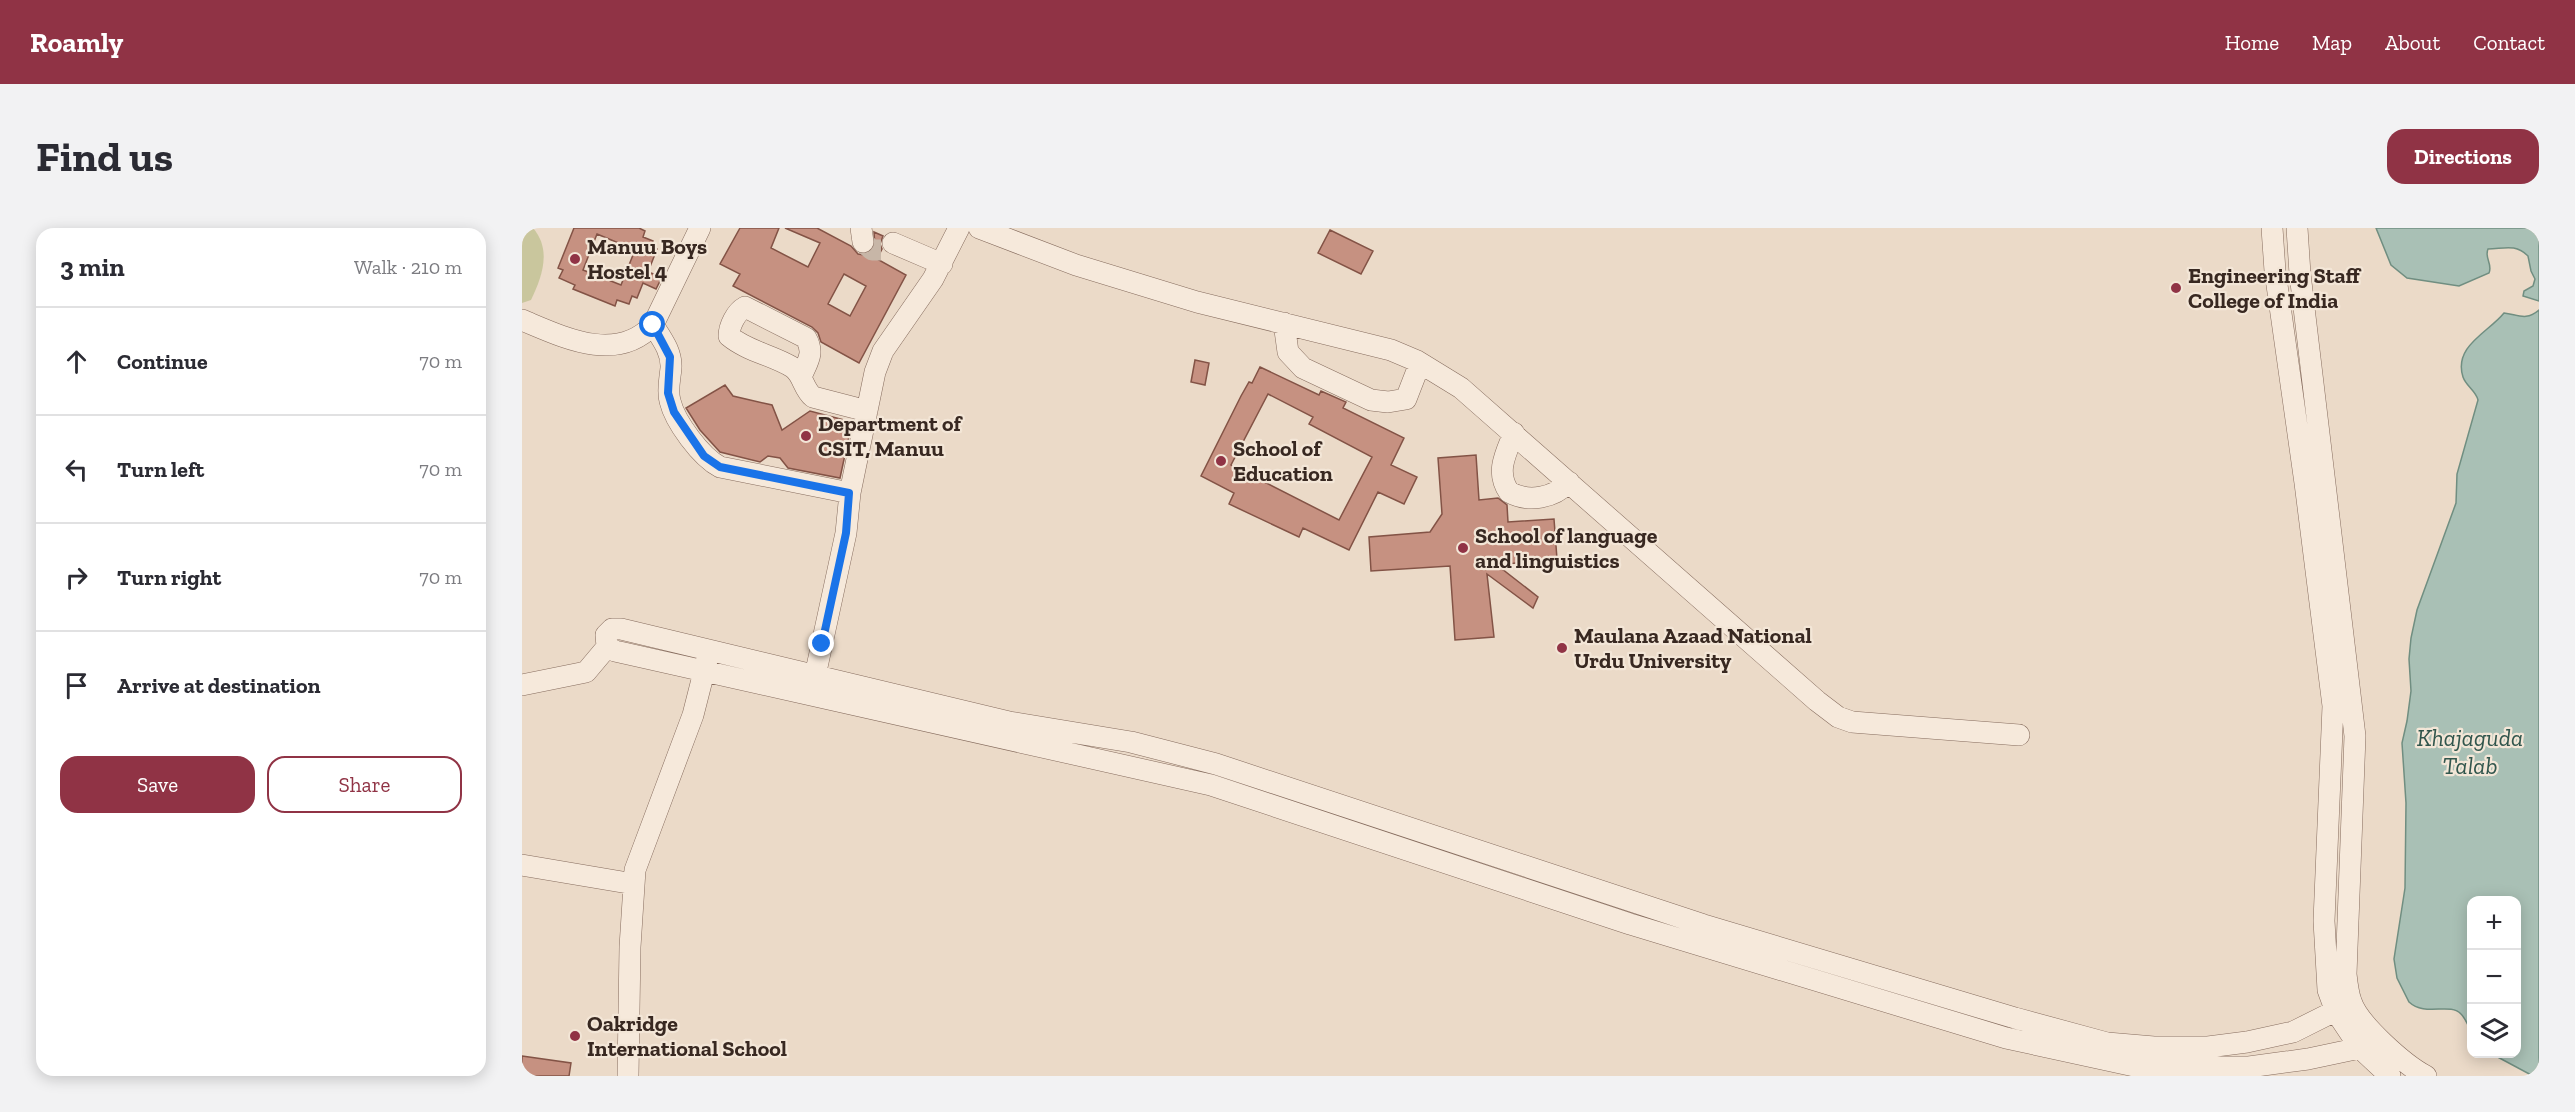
<!DOCTYPE html>
<meta charset="utf-8">
<style>
:root{--surface:#fff;--page:#f2f2f3;--text:#2b2b33;--muted:#7c7c81;--line:#e1e1e2;--accent:#903345}
body{margin:0;font-family:"Zilla Slab",serif;background:var(--page);color:var(--text)}
.controls{position:absolute;right:18px;bottom:18px;display:grid;overflow:hidden;border-radius:12px;box-shadow:0 3px 15px #0003}
.controls button{width:54px;height:54px;display:grid;place-items:center;padding:0;border:0;border-bottom:2px solid var(--line);background:var(--surface);color:var(--text);font:30px sans-serif}
.stop{position:absolute;width:18px;height:18px;margin:-14px;border:4px solid #1a73e8;border-radius:50%;background:#fff}
.stop.end{background:#1a73e8;border-color:#fff;box-shadow:0 2px 6px #0008}
.list{margin:0;padding:0;list-style:none}
h2{display:flex;justify-content:space-between;align-items:center;height:78px;margin:0;padding:0 24px;font-size:26px}
h2 small{font-size:20px;font-weight:400;color:var(--muted)}
.list li{display:grid;grid-template-columns:39px 1fr auto;gap:18px;align-items:center;box-sizing:border-box;height:108px;padding:0 24px;border-top:2px solid var(--line)}
.list b{display:block;font-size:22px;white-space:nowrap}
.list em{font-size:20px;font-style:normal;color:var(--muted)}
.actions{display:flex;gap:12px;padding:18px 24px}
.actions a{flex:1;padding:14px 0;border:2px solid var(--accent);border-radius:18px;text-align:center;font-size:21px;color:var(--accent)}
.actions .main{background:var(--accent);color:#fff}
.icon{flex:none;width:33px;height:33px;fill:none;stroke:currentColor;stroke-width:2;stroke-linecap:round;stroke-linejoin:round}
.map{position:relative;flex:none;width:2017px;height:848px;overflow:hidden;border-radius:18px}
header{display:flex;align-items:center;gap:36px;box-sizing:border-box;height:84px;padding:0 30px;background:var(--accent);color:#fff}
header strong{font-size:28px}
nav{display:flex;gap:33px;margin-inline-start:auto;font-size:21px}
.intro{display:flex;align-items:center;justify-content:space-between;box-sizing:border-box;height:144px;padding:0 36px}
h1{margin:0;font-size:42px}
.button{padding:15px 27px;border-radius:18px;background:var(--accent);color:#fff;font-size:21px;font-weight:700}
main{display:flex;gap:36px;padding:0 36px}
aside{flex:1;background:var(--surface);border-radius:18px;box-shadow:0 3px 15px #0003}
.map>svg:first-child{display:block}
.green{fill:#c9c69d}
.water{fill:#a9c0b5;stroke:#708e81;stroke-width:1.5}
.building{fill:#c69181;stroke:#835346;stroke-width:1.5;fill-rule:evenodd}
.lines{fill:none;stroke-linecap:round;stroke-linejoin:round}
.minor-tunnel{stroke:#c7b6a7;stroke-width:21;stroke-dasharray:21 10;stroke-linecap:butt}
.minor-casing{stroke:#866c5e;stroke-width:22}
.minor{stroke:#f6e9db;stroke-width:21}
.route{stroke:#1a73e8;stroke-width:8}
.poi-dot{fill:#903345;stroke:#f3e6d7;stroke-width:2}
.labels{text-anchor:middle;dominant-baseline:central;stroke-width:4.5;stroke-linejoin:round;paint-order:stroke}
.poi-label{font-size:22px;font-weight:bold;fill:#382821;stroke:#f3e6d7;text-anchor:start}
.water-label{font-size:24px;font-style:italic;fill:#31564d;stroke:#f3e6d7}
</style>
<header>
<strong>Roamly</strong>
<nav><a>Home</a><a>Map</a><a>About</a><a>Contact</a></nav>
</header>
<div class="intro"><h1>Find us</h1><a class="button">Directions</a></div>
<main>
<aside>
<h2>3 min<small>Walk · 210 m</small></h2>
<ul class="list">
<li><svg class="icon" aria-label="ahead" viewBox="0 0 24 24"><path d="M12 20V5M6 11l6-6 6 6"/></svg><div><b>Continue</b></div><em>70 m</em></li>
<li><svg class="icon" aria-label="left" viewBox="0 0 24 24"><path d="M17 20v-9H6M10 6l-5 5 5 5"/></svg><div><b>Turn left</b></div><em>70 m</em></li>
<li><svg class="icon" aria-label="right" viewBox="0 0 24 24"><path d="M7 20v-9h11M14 6l5 5-5 5"/></svg><div><b>Turn right</b></div><em>70 m</em></li>
<li><svg class="icon" aria-label="arrive" viewBox="0 0 24 24"><path d="M6 21V4h12l-3 4 3 4H6"/></svg><div><b>Arrive at destination</b></div></li>
</ul>
<div class="actions"><a class="main">Save</a><a>Share</a></div>
</aside>
<div class="map">
<svg width="2017" height="848" viewBox="0 0 2017 848">
<rect width="100%" height="100%" fill="#ebdac8"/>
<!-- green -->
<path class="green" d="M 0,0 L 11,0 C 30,22 20,49 9,72 L 0,75 Z"/>
<!-- water -->
<path class="water" d="M 1854,0 L 2017,0 L 2017,73 L 2001,68 L 2002,63 L 2011,58 L 2013,51 L 2009,43 L 2006,28 C 1993,15 1981,21 1966,21 C 1962,30 1971,36 1967,45 L 1937,58 L 1885,50 L 1869,37 Z
M 2017,82 L 2017,848 L 2011,848 L 1970,826 L 1994,826 L 1994,672 L 1950,672 L 1949,803 C 1946,798 1944,791 1939,786 C 1928,774 1903,789 1887,774 L 1875,750 L 1872,731 L 1883,660 L 1884,575 L 1880,515 L 1885,493 L 1889,463 L 1887,431 L 1889,410 L 1895,382 L 1934,275 L 1935,246 L 1956,172 C 1954,163 1944,158 1941,149 C 1931,118 1967,104 1982,85 C 1997,87 2004,93 2017,82 Z"/>
<!-- building -->
<path class="building" d="M 52,0 L 117,0 L 123,3 L 121,9 L 131,13 L 129,19 L 135,21 L 126,44 L 140,49 L 134,61 L 121,55 L 115,70 L 110,68 L 107,76 L 95,72 L 93,78 L 51,61 L 53,57 L 37,50 L 41,42 L 36,40 ZM 75,6 L 113,22 L 99,57 L 61,42 Z
M 218,0 L 257,0 L 249,20 L 286,39 L 298,15 L 263,0 L 295,0 L 329,18 L 336,26 L 342,27 L 353,19 L 352,4 L 361,8 L 358,16 L 360,21 L 355,31 L 384,47 L 337,135 L 299,114 L 296,105 L 290,99 L 211,58 L 218,46 L 198,36 ZM 322,46 L 344,58 L 328,88 L 306,76 Z
M 808,2 L 851,23 L 839,46 L 796,25 Z
M 673,132 L 687,135 L 683,157 L 669,154 Z
M 738,139 L 797,167 L 799,163 L 824,174 L 821,180 L 882,210 L 869,237 L 895,249 L 882,276 L 856,264 L 827,322 L 781,300 L 777,309 L 707,276 L 712,265 L 679,248 L 719,168 L 727,154 L 730,155 ZM 746,166 L 791,189 L 787,196 L 850,229 L 817,292 L 709,237 Z
M 203,157 L 211,168 L 250,177 L 260,202 L 288,183 L 330,194 L 318,250 L 266,240 L 258,230 L 246,228 L 238,234 L 198,224 L 178,202 L 164,180 Z
M 954,227 L 957,272 L 976,270 L 985,277 L 986,294 L 1032,291 L 1035,331 L 975,337 L 1016,369 L 1011,380 L 965,346 L 972,409 L 933,412 L 928,338 L 849,343 L 847,309 L 908,304 L 920,286 L 916,230 Z
M 0,828 L 49,835 L 47,848 L 0,848 Z"/>
<g class="lines">
<!-- minor-tunnel -->
<path class="minor-tunnel" d="M 341,14 L 350,22 L 362,22"/>
<!-- minor casing -->
<g class="minor-casing">
<path id="minor" d="M 339,0 L 341,14
M 457,0 L 554,37 L 675,74 L 869,122 L 895,133 L 939,160 L 1295,473 L 1316,489 L 1330,494 L 1497,507
M 1750,0 L 1753,43 L 1783,255 L 1811,478 L 1802,693 L 1806,762 L 1814,784 L 1838,820 L 1868,848
M 1775,0 L 1778,46 L 1833,508 L 1824,746 C 1825,755 1826,765 1829,773 C 1836,796 1883,837 1904,848
M 371,15 L 420,36
M 0,92 C 41,109 94,136 131,97 L 178,0
M 762,95 L 766,124 L 781,140 L 849,172 L 866,174 L 884,171 L 898,135
M 131,97 C 140,111 150,124 149,140 C 148,151 145,162 148,173 C 153,194 179,229 198,239 L 328,265
M 279,149 C 285,134 293,126 284,110 L 223,79 C 214,84 207,98 207,108 C 225,123 250,127 270,139 C 281,146 281,161 291,169 L 345,183
M 992,205 C 984,225 973,244 987,264 C 1007,275 1032,270 1047,254
M 85,419 L 93,423 L 689,557 L 1108,696 L 1484,810 L 1617,839 L 1727,839 L 1786,831 L 1838,820 L 1854,809
M 293,448 L 324,305 L 328,265 L 353,144 L 361,123 L 411,51 L 437,0
M 0,457 L 64,444 L 85,419 L 84,407 L 90,401 L 99,401 L 487,494 L 609,514 L 694,536 L 1182,697 L 1493,790 L 1585,815 L 1632,819 L 1686,819 L 1725,814 L 1771,804 L 1829,775
M 0,637 L 112,656
M 106,848 L 108,719 L 113,642 L 171,487 L 185,432"/>
</g>
<!-- minor -->
<use href="#minor" class="minor"/>
</g>
<g class="lines">
<!-- route -->
<path class="route" d="M 131,97 L 148,129 L 146,165 L 152,184 L 182,228 L 198,239 L 327,265 L 324,305 L 300,416"/>
</g>
<!-- markers -->
<g class="poi-dot">
<circle cx="53" cy="31" r="6"/>
<circle cx="1654" cy="60" r="6"/>
<circle cx="284" cy="208" r="6"/>
<circle cx="699" cy="233" r="6"/>
<circle cx="941" cy="320" r="6"/>
<circle cx="1040" cy="420" r="6"/>
<circle cx="53" cy="808" r="6"/>
</g>
<g class="labels">
<!-- poi labels -->
<g class="poi-label">
<text x="65" y="18">Manuu Boys<tspan x="65" dy="25">Hostel 4</tspan></text>
<text x="1666" y="47">Engineering Staff<tspan x="1666" dy="25">College of India</tspan></text>
<text x="296" y="195">Department of<tspan x="296" dy="25">CSIT, Manuu</tspan></text>
<text x="711" y="220">School of<tspan x="711" dy="25">Education</tspan></text>
<text x="953" y="307">School of language<tspan x="953" dy="25">and linguistics</tspan></text>
<text x="1052" y="407">Maulana Azaad National<tspan x="1052" dy="25">Urdu University</tspan></text>
<text x="65" y="795">Oakridge<tspan x="65" dy="25">International School</tspan></text>
</g>
<!-- water labels -->
<g class="water-label">
<text x="1948" y="509">Khajaguda<tspan x="1948" dy="28">Talab</tspan></text>
</g>
</g>
</svg>
<div class="controls">
<button>+</button>
<button>−</button>
<button><svg class="icon" aria-label="layers" viewBox="0 0 24 24"><path d="M12 4l9 5-9 5-9-5zM3 14l9 5 9-5"/></svg></button>
</div>
<div class="stop" style="left:131px;top:97px"></div>
<div class="stop end" style="left:300px;top:416px"></div>
</div>
</main>
